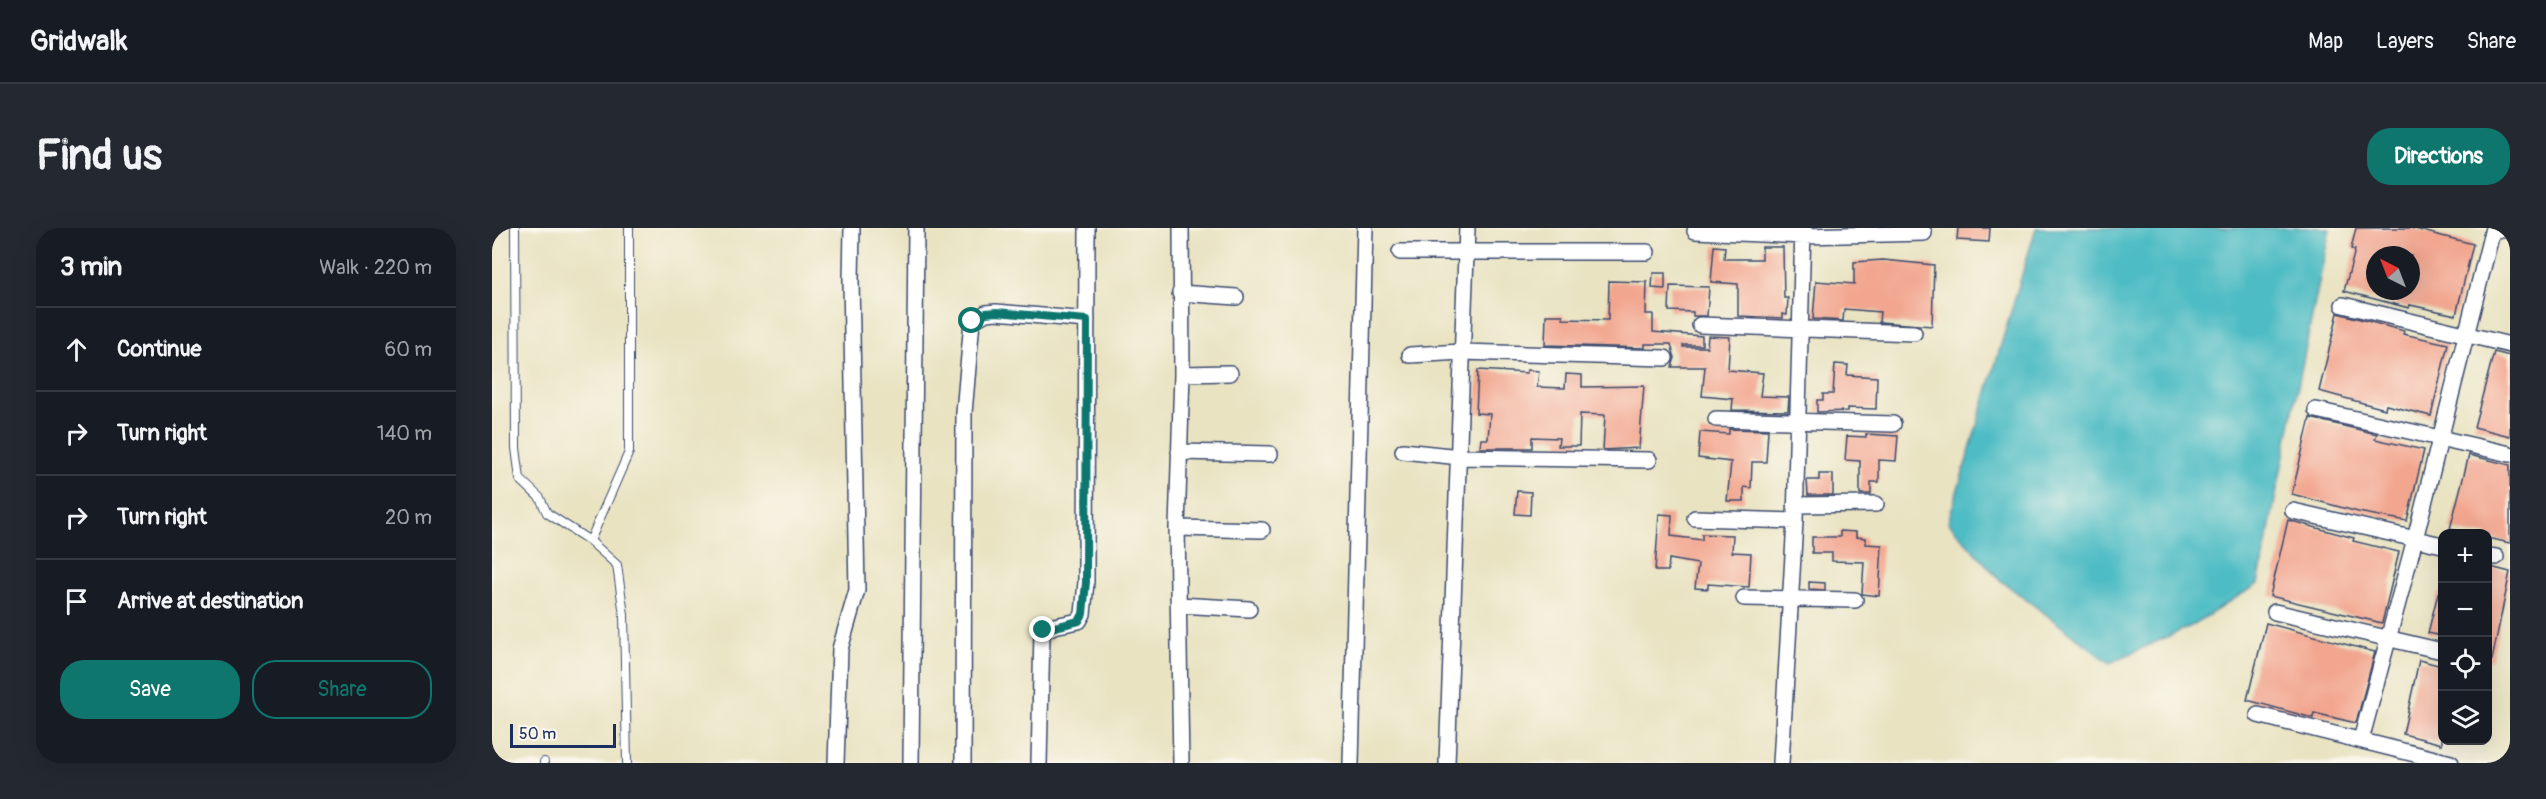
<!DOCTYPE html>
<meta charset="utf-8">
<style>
:root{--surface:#171b24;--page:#242831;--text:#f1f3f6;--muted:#9ea1a6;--line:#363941;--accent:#0f766e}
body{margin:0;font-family:Pangolin,sans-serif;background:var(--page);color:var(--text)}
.controls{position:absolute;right:18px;bottom:18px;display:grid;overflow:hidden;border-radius:12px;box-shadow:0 6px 24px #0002}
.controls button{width:54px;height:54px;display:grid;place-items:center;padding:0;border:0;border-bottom:2px solid var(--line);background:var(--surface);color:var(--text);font:30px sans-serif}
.compass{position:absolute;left:1874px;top:18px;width:54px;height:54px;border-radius:50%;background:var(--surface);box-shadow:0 6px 24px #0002;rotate:318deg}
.scale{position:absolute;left:18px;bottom:15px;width:106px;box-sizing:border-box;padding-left:6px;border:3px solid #1b2f5e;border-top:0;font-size:16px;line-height:21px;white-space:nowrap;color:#1b2f5e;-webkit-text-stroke:4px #fbf7ec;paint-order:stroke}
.stop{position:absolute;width:18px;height:18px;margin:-14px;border:4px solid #0f766e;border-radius:50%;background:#fff}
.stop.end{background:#0f766e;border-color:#fff;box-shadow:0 2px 6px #0008}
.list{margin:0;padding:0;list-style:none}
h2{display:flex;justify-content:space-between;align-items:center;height:78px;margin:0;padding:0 24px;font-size:26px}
h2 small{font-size:20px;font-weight:400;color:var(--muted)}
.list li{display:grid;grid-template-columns:39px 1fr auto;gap:18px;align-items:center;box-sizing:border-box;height:84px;padding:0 24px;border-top:2px solid var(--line)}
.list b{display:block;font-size:22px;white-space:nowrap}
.list em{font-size:20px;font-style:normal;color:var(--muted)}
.actions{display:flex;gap:12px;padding:18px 24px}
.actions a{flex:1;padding:14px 0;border:2px solid var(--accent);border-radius:24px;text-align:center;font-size:21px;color:var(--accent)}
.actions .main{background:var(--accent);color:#fff}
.icon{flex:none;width:33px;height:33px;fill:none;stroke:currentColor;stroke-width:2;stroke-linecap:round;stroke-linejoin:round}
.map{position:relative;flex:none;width:2018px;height:535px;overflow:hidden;border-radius:24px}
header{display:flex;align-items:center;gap:36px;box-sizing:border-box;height:84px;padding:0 30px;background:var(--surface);border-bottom:2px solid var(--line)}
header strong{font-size:28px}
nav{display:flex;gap:33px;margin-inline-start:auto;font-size:21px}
.intro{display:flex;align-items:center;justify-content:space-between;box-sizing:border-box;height:144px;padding:0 36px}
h1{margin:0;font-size:42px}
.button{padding:15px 27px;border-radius:24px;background:var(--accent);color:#fff;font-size:21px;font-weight:700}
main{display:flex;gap:36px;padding:0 36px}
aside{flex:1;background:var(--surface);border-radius:24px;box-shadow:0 6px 24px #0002}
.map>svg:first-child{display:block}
.water{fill:#4dbcc4;stroke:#347691;stroke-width:1.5}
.building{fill:#f2a68f;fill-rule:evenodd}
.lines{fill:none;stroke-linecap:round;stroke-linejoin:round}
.service-casing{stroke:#3a4a6d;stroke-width:10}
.minor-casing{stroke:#3a4a6d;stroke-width:18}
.service{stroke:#fff;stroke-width:8}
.minor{stroke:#fff;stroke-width:15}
.route{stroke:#0f766e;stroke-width:8}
</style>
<header>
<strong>Gridwalk</strong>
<nav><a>Map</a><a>Layers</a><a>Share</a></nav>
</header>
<div class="intro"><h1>Find us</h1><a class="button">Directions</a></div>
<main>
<aside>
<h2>3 min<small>Walk · 220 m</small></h2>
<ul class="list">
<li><svg class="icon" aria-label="ahead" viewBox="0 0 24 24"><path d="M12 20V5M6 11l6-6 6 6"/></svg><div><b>Continue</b></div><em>60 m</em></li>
<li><svg class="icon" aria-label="right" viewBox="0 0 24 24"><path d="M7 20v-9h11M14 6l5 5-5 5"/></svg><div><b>Turn right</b></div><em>140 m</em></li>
<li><svg class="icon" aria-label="right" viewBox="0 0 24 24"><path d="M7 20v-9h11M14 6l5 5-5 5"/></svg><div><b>Turn right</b></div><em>20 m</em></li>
<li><svg class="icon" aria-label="arrive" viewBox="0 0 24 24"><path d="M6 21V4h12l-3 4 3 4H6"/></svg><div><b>Arrive at destination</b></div></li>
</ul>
<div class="actions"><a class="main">Save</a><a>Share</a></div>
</aside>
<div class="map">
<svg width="2018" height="535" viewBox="0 0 2018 535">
<rect width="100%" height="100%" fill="#fbf7ec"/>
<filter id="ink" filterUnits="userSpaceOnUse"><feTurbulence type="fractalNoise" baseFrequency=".0167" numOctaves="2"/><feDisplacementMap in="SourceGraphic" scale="12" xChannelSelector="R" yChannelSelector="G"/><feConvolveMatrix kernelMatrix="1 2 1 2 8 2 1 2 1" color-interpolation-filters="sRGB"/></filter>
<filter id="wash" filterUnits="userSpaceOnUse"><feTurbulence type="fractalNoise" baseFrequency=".008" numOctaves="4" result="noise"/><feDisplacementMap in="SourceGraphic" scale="24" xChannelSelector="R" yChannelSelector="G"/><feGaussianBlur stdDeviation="1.35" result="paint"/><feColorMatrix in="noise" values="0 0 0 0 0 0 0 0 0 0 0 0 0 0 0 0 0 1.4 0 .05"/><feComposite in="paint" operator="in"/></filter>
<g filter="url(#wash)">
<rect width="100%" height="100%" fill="#e9e3c2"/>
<!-- water -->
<path class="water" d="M 1544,0 L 1838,0 L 1766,356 L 1699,398 L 1618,435 L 1507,351 L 1456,294 Z"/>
<g id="blocks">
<!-- building -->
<path class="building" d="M 1466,0 L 1498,0 L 1497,14 L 1465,12 Z
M 1864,0 L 1919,0 L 1981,16 L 1964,87 L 1918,77 L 1917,80 L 1852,63 L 1863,22 L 1859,21 ZM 1883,27 L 1919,27 L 1919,63 L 1883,63 Z
M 1222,18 L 1233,19 L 1232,31 L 1270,31 L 1270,19 L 1291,19 L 1292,70 L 1296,70 L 1295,87 L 1291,86 L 1291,90 L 1246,88 L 1246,56 L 1219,54 Z
M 1391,32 L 1442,37 L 1440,98 L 1387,94 L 1388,84 L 1352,81 L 1351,93 L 1321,91 L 1324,53 L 1362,56 L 1362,34 Z
M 1161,45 L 1173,45 L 1173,61 L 1160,60 Z
M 1117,53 L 1155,54 L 1154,86 L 1161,86 L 1161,104 L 1210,108 L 1210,117 L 1191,117 L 1191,119 L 1215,119 L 1216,108 L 1238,109 L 1236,142 L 1271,145 L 1268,168 L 1297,169 L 1296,183 L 1240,182 L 1241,171 L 1210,168 L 1213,139 L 1180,139 L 1183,130 L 1179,116 L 1153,116 L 1153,120 L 1053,117 L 1054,87 L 1071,87 L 1071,91 L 1116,92 Z
M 1178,58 L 1217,59 L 1215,88 L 1201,88 L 1201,84 L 1177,83 Z
M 1846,85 L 1912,103 L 1911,106 L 1956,116 L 1939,188 L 1894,177 L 1893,181 L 1827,163 Z
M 2002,124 L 2018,128 L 2018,208 L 1982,199 Z
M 1343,136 L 1356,137 L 1355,147 L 1385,149 L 1384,181 L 1356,180 L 1356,183 L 1325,184 L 1325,172 L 1331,172 L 1331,166 L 1341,166 Z
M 986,142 L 1035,145 L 1035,142 L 1047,143 L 1045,159 L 1073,160 L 1074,146 L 1090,147 L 1090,159 L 1152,158 L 1147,220 L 1111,222 L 1113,187 L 1088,186 L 1087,218 L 1066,218 L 1067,210 L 1040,209 L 1040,220 L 988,220 L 989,211 L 996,211 L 998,186 L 984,185 Z
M 1818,190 L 1885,206 L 1883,211 L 1932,222 L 1915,293 L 1866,284 L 1800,266 Z
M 1237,201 L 1276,202 L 1274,234 L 1260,234 L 1259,260 L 1252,259 L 1252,273 L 1235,273 L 1239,234 L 1206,230 L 1208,204 L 1237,206 Z
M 1374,206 L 1406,208 L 1404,233 L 1387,232 L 1387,254 L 1379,254 L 1379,266 L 1368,266 L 1368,233 L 1353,232 L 1355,208 L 1374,209 Z
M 1977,227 L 2018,237 L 2018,315 L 1995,310 L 1995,306 L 1978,306 L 1958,301 Z
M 1327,246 L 1341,246 L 1341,267 L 1316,267 L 1315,252 L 1327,252 Z
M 1025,263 L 1039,264 L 1038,287 L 1023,286 Z
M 1167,286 L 1180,287 L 1179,308 L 1210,312 L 1210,306 L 1241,307 L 1240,324 L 1259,325 L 1257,359 L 1216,356 L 1216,361 L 1203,360 L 1206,336 L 1177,331 L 1176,343 L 1163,343 Z
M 1796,292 L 1862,310 L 1861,313 L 1907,324 L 1890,395 L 1778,368 Z
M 1348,303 L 1364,304 L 1364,309 L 1374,310 L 1374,316 L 1390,317 L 1387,368 L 1370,366 L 1372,334 L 1340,333 L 1340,325 L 1320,325 L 1320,309 L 1348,309 Z
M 1995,338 L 2018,344 L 2000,432 L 1995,432 Z
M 1317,354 L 1333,355 L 1333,362 L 1317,361 Z
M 1946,365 L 1950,365 L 1950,408 L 1936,405 Z
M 1774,395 L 1883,424 L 1864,495 L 1822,485 L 1821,490 L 1755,472 Z
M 1927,432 L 1950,438 L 1950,516 L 1911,506 Z"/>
</g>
</g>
<g filter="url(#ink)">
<use href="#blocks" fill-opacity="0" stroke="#3a4a6d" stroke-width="1.5"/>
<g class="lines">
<!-- service casing -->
<g class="service-casing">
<path id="service" d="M 23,0 L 24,220 L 28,251 L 48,270 L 55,285 L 98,313 L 125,337 L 132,387 L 135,535
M 98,313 L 137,224 L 137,0
M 52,534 L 52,535"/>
</g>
<!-- minor casing -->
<g class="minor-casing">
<path id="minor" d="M 689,0 L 690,146 L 685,300 L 689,535
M 2003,0 L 2018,3
M 1203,3 L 1311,8 L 1432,5
M 908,24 L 1155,24
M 688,65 L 744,69
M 1851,77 L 2018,117
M 1208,97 L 1422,105
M 918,127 L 969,124 L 1173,130
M 690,146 L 738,145
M 1824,182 L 2018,226
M 1224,191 L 1401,196
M 911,223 L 968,229 L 1157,232
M 687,224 L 778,226
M 1303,277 L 1384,276
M 1801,283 L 1950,317
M 1203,290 L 1303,293
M 685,300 L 770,302
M 1996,328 L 2004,329
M 1252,370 L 1363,372
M 687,377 L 757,381
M 1783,384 L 1950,423
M 1766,487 L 1959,535
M 1869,512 L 1923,311 L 2001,0
M 344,535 L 348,421 L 365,362 L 359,53 L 360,0
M 419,535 L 424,0
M 471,535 L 472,185 L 480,93 L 494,85 L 504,84 L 595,92
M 547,535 L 550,404 L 562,398 L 587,393 L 591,386 L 594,354 L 595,0
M 859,535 L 873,0
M 955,535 L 975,0
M 1289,535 L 1303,293 L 1311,0"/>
</g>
<!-- service -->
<use href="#service" class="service"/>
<!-- minor -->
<use href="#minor" class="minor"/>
</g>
</g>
<g class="lines" filter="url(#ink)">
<!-- route -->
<path class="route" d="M 480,93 L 494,85 L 504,84 L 595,92 L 594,354 L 591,386 L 587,393 L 551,402"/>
</g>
</svg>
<div class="controls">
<button>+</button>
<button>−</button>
<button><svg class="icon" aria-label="locate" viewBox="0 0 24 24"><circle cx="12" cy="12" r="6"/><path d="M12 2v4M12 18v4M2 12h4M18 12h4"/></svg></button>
<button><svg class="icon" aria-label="layers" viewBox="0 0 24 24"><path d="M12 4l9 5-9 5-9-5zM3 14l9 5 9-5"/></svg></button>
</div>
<svg class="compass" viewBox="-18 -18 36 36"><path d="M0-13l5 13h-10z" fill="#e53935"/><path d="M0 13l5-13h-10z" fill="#9ea1a6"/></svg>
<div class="scale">50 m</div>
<div class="stop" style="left:480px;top:93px"></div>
<div class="stop end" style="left:551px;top:402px"></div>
</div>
</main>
